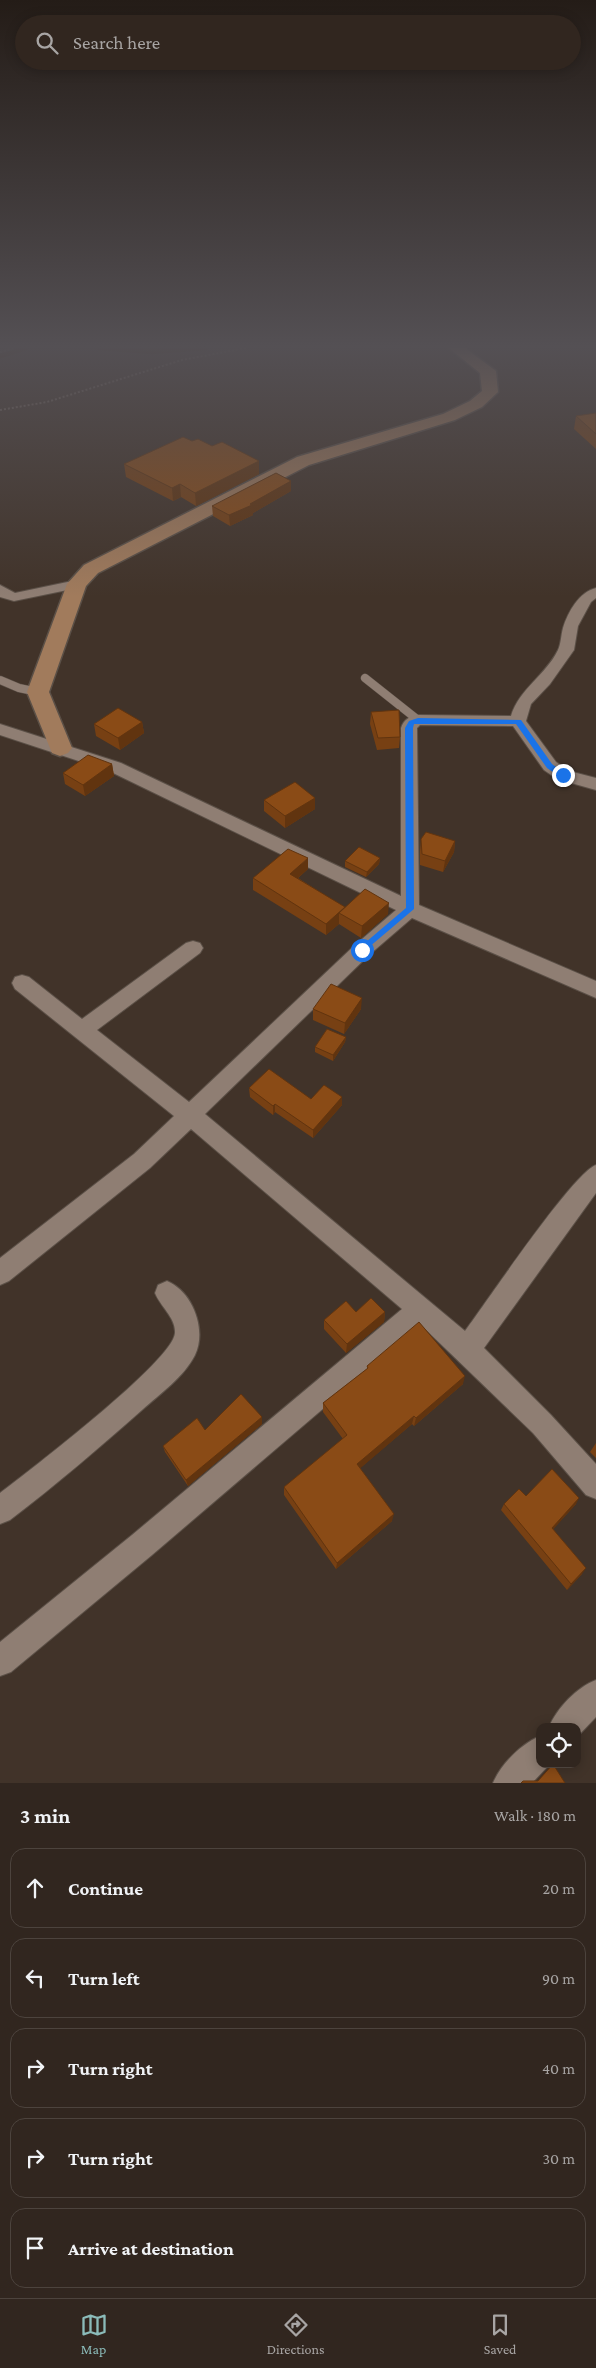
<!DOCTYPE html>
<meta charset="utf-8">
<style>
:root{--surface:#31261f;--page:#3d322c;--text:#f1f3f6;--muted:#a8a5a4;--line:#4c433d;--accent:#8bbbb9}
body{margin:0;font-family:"Crimson Pro",serif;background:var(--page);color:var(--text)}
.controls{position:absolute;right:15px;bottom:15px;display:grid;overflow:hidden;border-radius:10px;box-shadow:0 2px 12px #0003}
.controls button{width:45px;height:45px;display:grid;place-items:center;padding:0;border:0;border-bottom:1px solid var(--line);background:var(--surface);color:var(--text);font:25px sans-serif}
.stop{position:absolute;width:15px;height:15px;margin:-11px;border:4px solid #1a73e8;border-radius:50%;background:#fff}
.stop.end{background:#1a73e8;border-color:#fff;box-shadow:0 1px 5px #0008}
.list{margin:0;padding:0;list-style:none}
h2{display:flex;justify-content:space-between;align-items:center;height:65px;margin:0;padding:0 20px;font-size:21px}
h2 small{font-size:16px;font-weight:400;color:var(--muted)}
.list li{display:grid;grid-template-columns:32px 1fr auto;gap:15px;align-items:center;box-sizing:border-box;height:80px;margin:0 10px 10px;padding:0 10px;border:1px solid var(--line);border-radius:15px}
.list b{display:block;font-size:19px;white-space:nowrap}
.list em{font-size:16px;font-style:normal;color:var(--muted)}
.icon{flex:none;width:28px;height:28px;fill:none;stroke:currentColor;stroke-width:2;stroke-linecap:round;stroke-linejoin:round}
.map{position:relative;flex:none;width:596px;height:1783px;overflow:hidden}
.search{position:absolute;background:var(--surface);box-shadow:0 2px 12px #0003;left:15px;right:15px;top:15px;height:55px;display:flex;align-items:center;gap:12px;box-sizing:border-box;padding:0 18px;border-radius:28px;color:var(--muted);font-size:19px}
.sheet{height:515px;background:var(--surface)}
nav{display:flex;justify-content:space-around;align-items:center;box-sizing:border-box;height:70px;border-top:1px solid var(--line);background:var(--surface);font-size:14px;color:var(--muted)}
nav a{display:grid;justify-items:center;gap:2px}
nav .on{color:var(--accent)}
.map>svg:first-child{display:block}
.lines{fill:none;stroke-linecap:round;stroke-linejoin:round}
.stream{stroke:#3b1b00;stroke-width:4.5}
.lane-casing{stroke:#5b5047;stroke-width:9}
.street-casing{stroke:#5b5047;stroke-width:2}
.secondary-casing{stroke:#5b5047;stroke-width:3}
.path{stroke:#766960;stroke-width:2;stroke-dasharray:2 2;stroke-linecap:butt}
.lane{stroke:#8f7e73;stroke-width:8}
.street{fill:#8f7e73;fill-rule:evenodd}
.secondary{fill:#a17b5c;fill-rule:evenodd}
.wall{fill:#774013}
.shaded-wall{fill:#61340f}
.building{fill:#8a4b16;stroke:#61340f}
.route{fill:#1a73e8}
</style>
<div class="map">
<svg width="596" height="1783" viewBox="0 0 596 1783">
<rect width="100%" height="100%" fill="#413329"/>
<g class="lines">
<!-- stream -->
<path class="stream" d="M 99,348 L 152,352 L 206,348
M 0,356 L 26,348"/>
<!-- lane casing -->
<g class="lane-casing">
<path id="lane" d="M 365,678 L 418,720
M 0,680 L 19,688 L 38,692"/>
</g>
<!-- street casing -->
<g class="street-casing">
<path id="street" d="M 77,580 L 82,581 L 84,584 L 82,587 L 14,601 L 0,597 L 0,585 L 15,593 Z
M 596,588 L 596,598 L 591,602 L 578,626 L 574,650 L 550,684 L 531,704 L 526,721 L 556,762 L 569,771 L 596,778 L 596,790 L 557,779 L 544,770 L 513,726 L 420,725 L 417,728 L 419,905 L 596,981 L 596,998 L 412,918 L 369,955 L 205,1114 L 465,1331 C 486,1303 573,1173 596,1165 L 596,1193 L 484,1348 L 551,1415 L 596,1464 L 596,1499 L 586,1495 L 533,1433 L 421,1325 L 152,1555 L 11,1672 L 0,1676 L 0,1642 L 132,1535 L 402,1309 L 191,1129 L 150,1168 L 9,1281 L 0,1285 L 0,1258 L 134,1154 L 174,1116 L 15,989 L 12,983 L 15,977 L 22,975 L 29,977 L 82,1019 L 186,943 L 193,941 L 200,943 L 203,948 L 200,953 L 97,1030 L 189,1102 L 355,945 L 396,910 L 109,771 L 0,735 L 0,724 L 121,763 L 401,896 L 401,728 C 404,719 409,717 418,715 L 511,716 C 519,689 546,675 558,650 C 561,644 561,635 563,628 C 568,612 579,592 596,588 Z
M 167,1281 C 193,1292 207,1330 195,1355 C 184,1377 160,1394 142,1410 C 99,1448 56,1485 10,1520 L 0,1524 L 0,1493 C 29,1471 173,1361 175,1333 C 176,1318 160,1306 155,1293 L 158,1285 Z
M 596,1680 L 596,1717 L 577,1737 L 577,1727 L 549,1727 C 557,1708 577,1687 596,1680 Z
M 540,1736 L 540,1764 L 550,1764 L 532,1783 L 493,1783 C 501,1764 521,1744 540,1736 Z"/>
</g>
<!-- secondary casing -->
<g class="secondary-casing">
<path id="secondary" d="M 449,348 L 465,348 L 496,371 L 498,392 L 482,407 L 455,420 L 309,465 L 98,573 L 86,586 L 49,692 L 72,748 L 68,753 L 60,756 L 52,753 L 27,692 L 67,584 L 84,565 L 297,457 L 443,414 L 470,401 L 482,391 L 480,373 Z"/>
</g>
<!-- path -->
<path class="path" d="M 0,352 L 15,348
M 0,410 L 47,402 L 182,360 L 246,348"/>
<!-- lane -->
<use href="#lane" class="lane"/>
<!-- street -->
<use href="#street" class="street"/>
<!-- secondary -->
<use href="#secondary" class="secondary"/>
</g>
<!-- wall -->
<path class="wall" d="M 596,413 L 596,449 L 574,429 L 576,416 Z
M 192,441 L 212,446 L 259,461 L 259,474 L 196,506 L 181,497 L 173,501 L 126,477 L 124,464 Z
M 291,491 L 253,513 L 253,515 L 230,526 L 213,516 L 212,506 Z
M 371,712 L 400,737 L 399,748 L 377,750 L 370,724 Z
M 142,722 L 144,733 L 120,750 L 96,736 L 94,724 Z
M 112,764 L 114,776 L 85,796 L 65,784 L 63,773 Z
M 315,798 L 315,809 L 285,828 L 264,811 L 264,800 Z
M 421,839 L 455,841 L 454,852 L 443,872 L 420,865 L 420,851 Z
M 380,858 L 379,864 L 366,877 L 345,867 L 345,861 Z
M 308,869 L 298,878 L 345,908 L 388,914 L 361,938 L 339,924 L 326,935 L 253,890 L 253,878 Z
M 313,1009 L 361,1009 L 344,1034 L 313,1020 Z
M 346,1037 L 345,1042 L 333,1061 L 315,1052 L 315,1047 Z
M 249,1088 L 311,1099 L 342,1105 L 313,1138 L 275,1112 L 273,1115 L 250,1097 Z
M 356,1312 L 385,1312 L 384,1322 L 346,1353 L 324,1329 L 324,1320 Z
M 367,1366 L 463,1384 L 414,1426 L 412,1424 L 360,1468 L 392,1521 L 336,1569 L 284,1495 L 284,1487 L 343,1439 L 323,1412 L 323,1403 L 367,1369 Z
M 262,1417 L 262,1424 L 188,1486 L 165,1452 L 163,1446 L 205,1430 Z
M 596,1443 L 596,1458 L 590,1452 Z
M 526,1496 L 576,1504 L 553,1529 L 582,1574 L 567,1590 L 501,1510 L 504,1504 Z"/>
<!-- shaded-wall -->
<path class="shaded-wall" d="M 259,461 L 259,474 L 196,506 L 195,493 Z
M 291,481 L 291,491 L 253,513 L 253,515 L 230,526 L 229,515 Z
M 180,484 L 181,497 L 173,501 L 172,488 Z
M 142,722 L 144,733 L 120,750 L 118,738 Z
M 112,764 L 114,776 L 85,796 L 83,785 Z
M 315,798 L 315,809 L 285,828 L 285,816 Z
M 455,841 L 454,852 L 443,872 L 445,861 Z
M 308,858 L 308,869 L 290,885 L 290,874 Z
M 380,858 L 379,864 L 366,877 L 367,872 Z
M 389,903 L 388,914 L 361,938 L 362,926 Z
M 345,907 L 339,913 L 339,924 L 326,935 L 326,924 Z
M 362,998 L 361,1009 L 344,1034 L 345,1023 Z
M 346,1037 L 345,1042 L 333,1061 L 333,1055 Z
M 342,1097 L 342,1105 L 313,1138 L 313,1130 Z
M 275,1104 L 275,1112 L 273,1115 L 273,1106 Z
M 385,1312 L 384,1322 L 346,1353 L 347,1344 Z
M 465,1376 L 463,1384 L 414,1426 L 416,1418 Z
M 414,1416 L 412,1424 L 356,1472 L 357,1464 Z
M 262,1417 L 262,1424 L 188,1486 L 186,1480 Z
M 579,1498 L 576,1504 L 549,1534 L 552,1528 Z
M 394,1514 L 392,1521 L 336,1569 L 337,1563 Z
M 586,1568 L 582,1574 L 567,1590 L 571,1584 Z"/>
<!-- building -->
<path class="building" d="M 596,413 L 596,434 L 576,416 Z
M 183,437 L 192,441 L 198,439 L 212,446 L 222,442 L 259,461 L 195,493 L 180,484 L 172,488 L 124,464 Z
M 276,473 L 291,481 L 250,504 L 252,505 L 229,515 L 212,506 Z
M 118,708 L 142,722 L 118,738 L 94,724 Z
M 399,710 L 400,737 L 378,738 L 371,712 Z
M 88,755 L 112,764 L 83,785 L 63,773 Z
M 295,782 L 315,798 L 285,816 L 264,800 Z
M 426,832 L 455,841 L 445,861 L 422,854 L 421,839 Z
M 359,847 L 380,858 L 367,872 L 345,861 Z
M 288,849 L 308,858 L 290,874 L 345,907 L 326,924 L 253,878 Z
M 365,889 L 389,903 L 362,926 L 339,913 Z
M 331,984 L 362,998 L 345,1023 L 313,1009 Z
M 327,1029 L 346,1037 L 333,1055 L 315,1047 Z
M 269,1069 L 311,1099 L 324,1085 L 342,1097 L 313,1130 L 275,1104 L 273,1106 L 249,1088 Z
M 371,1298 L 385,1312 L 347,1344 L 324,1320 L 346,1301 L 356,1312 Z
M 419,1322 L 465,1376 L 416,1418 L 414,1416 L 357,1464 L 394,1514 L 337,1563 L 284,1487 L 347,1435 L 323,1403 L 368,1368 L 367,1366 Z
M 241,1394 L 262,1417 L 186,1480 L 163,1446 L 197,1418 L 205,1430 Z
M 552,1469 L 579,1498 L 552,1528 L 586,1568 L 571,1584 L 504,1504 L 519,1489 L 526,1496 Z
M 553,1764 L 565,1783 L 521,1783 L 523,1781 L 538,1781 Z"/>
<!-- sky -->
<linearGradient id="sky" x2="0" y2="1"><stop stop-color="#241c17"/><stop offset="0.58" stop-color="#545054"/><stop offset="1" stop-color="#545054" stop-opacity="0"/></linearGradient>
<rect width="596" height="597" fill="url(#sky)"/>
<!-- route -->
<path class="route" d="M 418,718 L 521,720 L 552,764 L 567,775 L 560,777 L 547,768 L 516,724 L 414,724 L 413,728 L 414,909 L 362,953 L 359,952 L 359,948 L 406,908 L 405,728 L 409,721 Z"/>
</svg>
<div class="controls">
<button><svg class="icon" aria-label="locate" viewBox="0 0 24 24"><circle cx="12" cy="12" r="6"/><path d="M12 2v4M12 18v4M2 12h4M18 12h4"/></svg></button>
</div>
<div class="stop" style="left:362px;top:950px"></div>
<div class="stop end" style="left:563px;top:775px"></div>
<div class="search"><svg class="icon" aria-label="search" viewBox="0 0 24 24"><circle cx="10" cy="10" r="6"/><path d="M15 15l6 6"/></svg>Search here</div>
</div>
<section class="sheet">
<h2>3 min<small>Walk · 180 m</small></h2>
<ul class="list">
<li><svg class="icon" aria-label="ahead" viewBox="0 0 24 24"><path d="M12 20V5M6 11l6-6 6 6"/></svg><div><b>Continue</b></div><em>20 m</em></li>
<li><svg class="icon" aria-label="left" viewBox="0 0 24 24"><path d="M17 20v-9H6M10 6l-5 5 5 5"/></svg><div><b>Turn left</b></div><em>90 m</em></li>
<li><svg class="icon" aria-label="right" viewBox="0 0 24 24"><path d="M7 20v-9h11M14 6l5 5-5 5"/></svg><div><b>Turn right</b></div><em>40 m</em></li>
<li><svg class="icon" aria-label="right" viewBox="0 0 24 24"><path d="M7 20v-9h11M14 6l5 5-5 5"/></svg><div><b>Turn right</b></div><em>30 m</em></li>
<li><svg class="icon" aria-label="arrive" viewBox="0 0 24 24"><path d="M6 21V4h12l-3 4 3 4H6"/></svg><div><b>Arrive at destination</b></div></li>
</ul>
</section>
<nav>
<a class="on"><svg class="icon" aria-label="map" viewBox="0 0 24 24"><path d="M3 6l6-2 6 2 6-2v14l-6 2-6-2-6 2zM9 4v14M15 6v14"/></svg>Map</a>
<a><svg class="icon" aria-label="directions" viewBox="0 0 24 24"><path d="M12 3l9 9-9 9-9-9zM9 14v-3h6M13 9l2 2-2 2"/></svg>Directions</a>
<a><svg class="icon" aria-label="saved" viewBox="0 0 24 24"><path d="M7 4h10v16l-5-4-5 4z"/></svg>Saved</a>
</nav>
